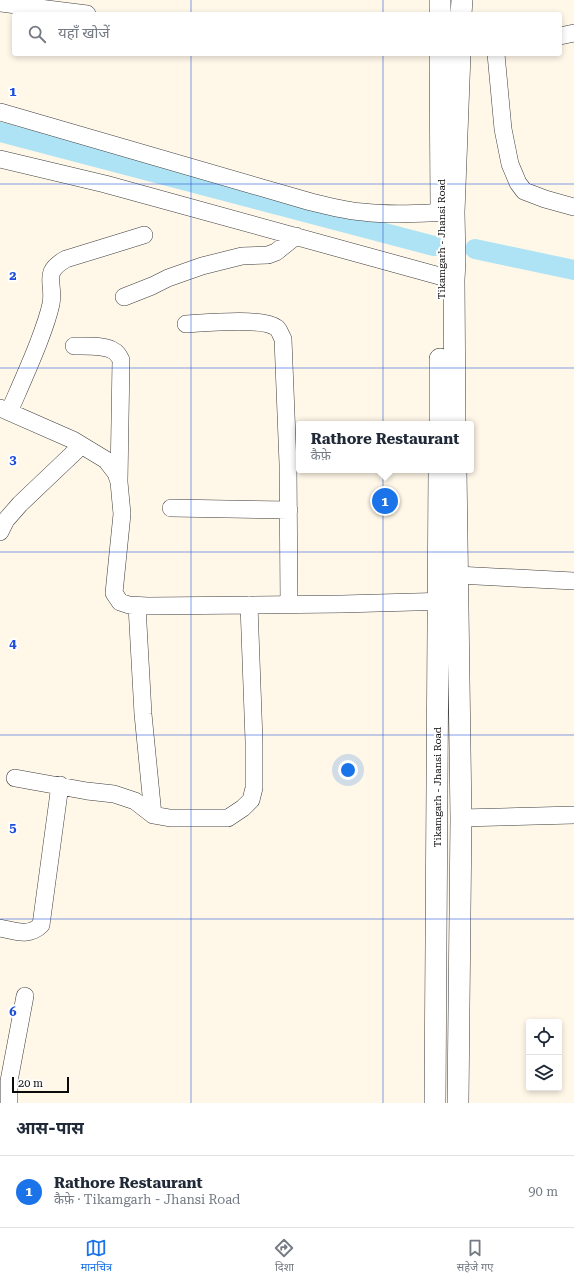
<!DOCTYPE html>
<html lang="hi">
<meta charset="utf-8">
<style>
:root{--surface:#fff;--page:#f6f6f7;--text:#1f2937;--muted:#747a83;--line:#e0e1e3;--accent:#1a73e8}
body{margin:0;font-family:"Roboto Serif","Noto Sans Devanagari",serif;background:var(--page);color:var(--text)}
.controls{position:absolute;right:12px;bottom:12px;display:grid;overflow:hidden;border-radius:4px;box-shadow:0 2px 6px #0003}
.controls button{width:36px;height:36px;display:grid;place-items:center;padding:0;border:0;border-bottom:1px solid var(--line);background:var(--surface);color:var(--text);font:20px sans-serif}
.scale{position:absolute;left:12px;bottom:10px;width:57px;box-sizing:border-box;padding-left:4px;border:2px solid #0a0a0a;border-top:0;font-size:11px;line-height:14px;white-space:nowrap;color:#0a0a0a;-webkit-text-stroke:3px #fff;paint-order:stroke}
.you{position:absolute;left:348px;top:770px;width:14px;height:14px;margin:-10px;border:3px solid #fff;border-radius:50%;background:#1a73e8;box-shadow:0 0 0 6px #1a73e833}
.badge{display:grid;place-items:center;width:26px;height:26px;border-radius:50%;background:var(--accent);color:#fff;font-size:13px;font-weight:700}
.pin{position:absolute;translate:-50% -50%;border:2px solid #fff;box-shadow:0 1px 4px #0006}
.popup{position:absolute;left:296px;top:421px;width:178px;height:52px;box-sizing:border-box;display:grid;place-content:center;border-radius:4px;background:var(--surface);filter:drop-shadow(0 1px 3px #0005);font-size:13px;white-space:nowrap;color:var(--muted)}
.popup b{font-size:15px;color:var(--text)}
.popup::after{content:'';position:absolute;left:50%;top:100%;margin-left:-8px;border:8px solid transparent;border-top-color:var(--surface)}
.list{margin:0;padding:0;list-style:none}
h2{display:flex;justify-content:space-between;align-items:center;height:52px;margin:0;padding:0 16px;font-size:17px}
h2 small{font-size:13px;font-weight:400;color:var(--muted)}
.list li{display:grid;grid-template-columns:26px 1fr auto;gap:12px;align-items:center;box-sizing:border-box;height:72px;padding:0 16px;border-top:1px solid var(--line)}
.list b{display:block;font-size:15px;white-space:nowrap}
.list p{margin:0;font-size:13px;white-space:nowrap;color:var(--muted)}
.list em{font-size:13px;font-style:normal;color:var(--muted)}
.icon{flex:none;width:22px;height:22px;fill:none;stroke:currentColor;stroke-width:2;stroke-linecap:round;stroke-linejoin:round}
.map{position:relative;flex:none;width:574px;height:1103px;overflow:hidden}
.search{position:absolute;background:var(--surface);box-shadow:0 2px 6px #0003;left:12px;right:12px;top:12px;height:44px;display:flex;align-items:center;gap:10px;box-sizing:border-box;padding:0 14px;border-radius:4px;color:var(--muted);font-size:15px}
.sheet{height:124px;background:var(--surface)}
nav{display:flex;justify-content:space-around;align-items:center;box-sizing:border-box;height:56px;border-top:1px solid var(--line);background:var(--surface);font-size:11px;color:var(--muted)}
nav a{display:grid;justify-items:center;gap:2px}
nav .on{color:var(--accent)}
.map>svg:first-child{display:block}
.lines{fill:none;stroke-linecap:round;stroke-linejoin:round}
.canal{stroke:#aee3f5;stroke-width:20}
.minor-casing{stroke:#3d3d3d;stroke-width:18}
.tertiary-casing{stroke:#3d3d3d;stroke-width:22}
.minor{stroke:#fff;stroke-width:17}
.tertiary{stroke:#fff;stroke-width:21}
.grid{fill:none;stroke:#1d4ed8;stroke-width:1;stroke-opacity:0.55}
.labels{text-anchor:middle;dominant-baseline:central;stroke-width:4;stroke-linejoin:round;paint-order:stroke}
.street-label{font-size:10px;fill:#0a0a0a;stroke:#fff}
.grid-label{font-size:13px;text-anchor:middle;font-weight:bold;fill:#1d4ed8;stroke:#fff;stroke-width:4;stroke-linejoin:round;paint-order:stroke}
</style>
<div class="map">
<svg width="574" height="1103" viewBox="0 0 574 1103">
<rect width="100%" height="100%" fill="#fff7e8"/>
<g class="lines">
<!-- canal -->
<path class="canal" d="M 0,132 L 434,246
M 475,249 L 574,270"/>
<!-- minor casing -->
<g class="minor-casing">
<path id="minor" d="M 0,3 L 87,14
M 560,36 L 574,33
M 496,54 L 503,129 L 510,164 L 518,183 L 524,191 L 545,199 L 574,207
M 0,112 L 311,202 C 329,206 346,211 363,212 C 393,216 424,213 454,212
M 0,159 L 105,184 L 454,280
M 124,297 L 152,286 L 168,278 L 202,266 L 242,256 L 268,255 L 276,252 L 296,236
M 186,324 C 205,323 263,317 277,328 C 280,331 281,336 283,339 L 288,464 L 289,605
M 74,346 C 84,346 103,345 112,350 C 117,352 119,356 121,360 L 119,481
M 0,408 L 73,440 L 106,460 L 116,473 L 119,482 L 122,514 L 114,593 L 120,602 L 129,605 L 148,606 L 342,604 L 450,601
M 9,412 C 19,389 29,367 38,344 C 43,331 48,318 51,304 C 55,282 41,273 66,259 L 144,235
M 171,508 L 289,510
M 0,532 L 6,520 L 20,504 L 81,446
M 457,575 L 574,581
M 137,606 L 143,714 L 153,815
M 15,778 L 87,791 L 114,794 L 135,801 L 153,815 L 170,818 L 228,818 L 243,808 L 251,800 L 254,788 L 254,741 L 249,605
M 461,818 L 574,815
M 0,928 C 15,931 29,937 41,925 L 60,785
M 9,1103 L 9,1081 L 25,996"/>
</g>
<!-- tertiary casing -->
<g class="tertiary-casing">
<path id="tertiary" d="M 440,0 L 440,14
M 461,14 L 462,0
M 440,54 L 441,207
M 440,424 L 440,359
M 455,424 L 454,280 L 455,261 L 454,212 L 460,54
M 456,470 L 461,818 L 458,1103
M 435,1103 L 439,470"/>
</g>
<!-- minor -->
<use href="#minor" class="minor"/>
<!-- tertiary -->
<use href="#tertiary" class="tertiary"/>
</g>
<!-- grid -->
<path class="grid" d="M 191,0 L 191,14M 383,0 L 383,14M 191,54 L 191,1103M 383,54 L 383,1103M 0,184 L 574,184M 0,368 L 574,368M 0,552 L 574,552M 0,735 L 574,735M 0,919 L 574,919"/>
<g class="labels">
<!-- street labels -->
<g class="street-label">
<text transform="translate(441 239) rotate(-90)">Tikamgarh - Jhansi Road</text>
<text transform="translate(437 787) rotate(-90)">Tikamgarh - Jhansi Road</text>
</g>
</g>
<g class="grid-label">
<text x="13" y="96">1</text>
<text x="13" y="280">2</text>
<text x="13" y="464">3</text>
<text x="13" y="648">4</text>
<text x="13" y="832">5</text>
<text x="13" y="1016">6</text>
</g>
</svg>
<div class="controls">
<button><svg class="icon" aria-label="locate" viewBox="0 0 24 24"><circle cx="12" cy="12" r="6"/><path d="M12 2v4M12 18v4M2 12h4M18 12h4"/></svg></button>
<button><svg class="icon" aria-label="layers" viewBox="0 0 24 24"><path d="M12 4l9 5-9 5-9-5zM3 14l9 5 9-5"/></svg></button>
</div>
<div class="scale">20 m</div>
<div class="you"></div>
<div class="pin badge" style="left:385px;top:501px">1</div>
<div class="popup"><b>Rathore Restaurant</b>कैफ़े</div>
<div class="search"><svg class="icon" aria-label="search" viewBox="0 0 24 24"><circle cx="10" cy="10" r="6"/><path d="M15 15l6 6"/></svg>यहाँ खोजें</div>
</div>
<section class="sheet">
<h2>आस-पास<small></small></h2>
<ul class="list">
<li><span class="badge">1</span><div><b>Rathore Restaurant</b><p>कैफ़े · Tikamgarh - Jhansi Road</p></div><em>90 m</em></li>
</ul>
</section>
<nav>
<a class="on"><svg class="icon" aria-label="map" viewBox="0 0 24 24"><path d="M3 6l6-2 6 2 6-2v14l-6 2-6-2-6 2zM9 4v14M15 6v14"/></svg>मानचित्र</a>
<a><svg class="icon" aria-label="directions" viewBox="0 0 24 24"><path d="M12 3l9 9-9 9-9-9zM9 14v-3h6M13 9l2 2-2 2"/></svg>दिशा</a>
<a><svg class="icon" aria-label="saved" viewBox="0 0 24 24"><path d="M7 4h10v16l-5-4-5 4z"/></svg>सहेजे गए</a>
</nav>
